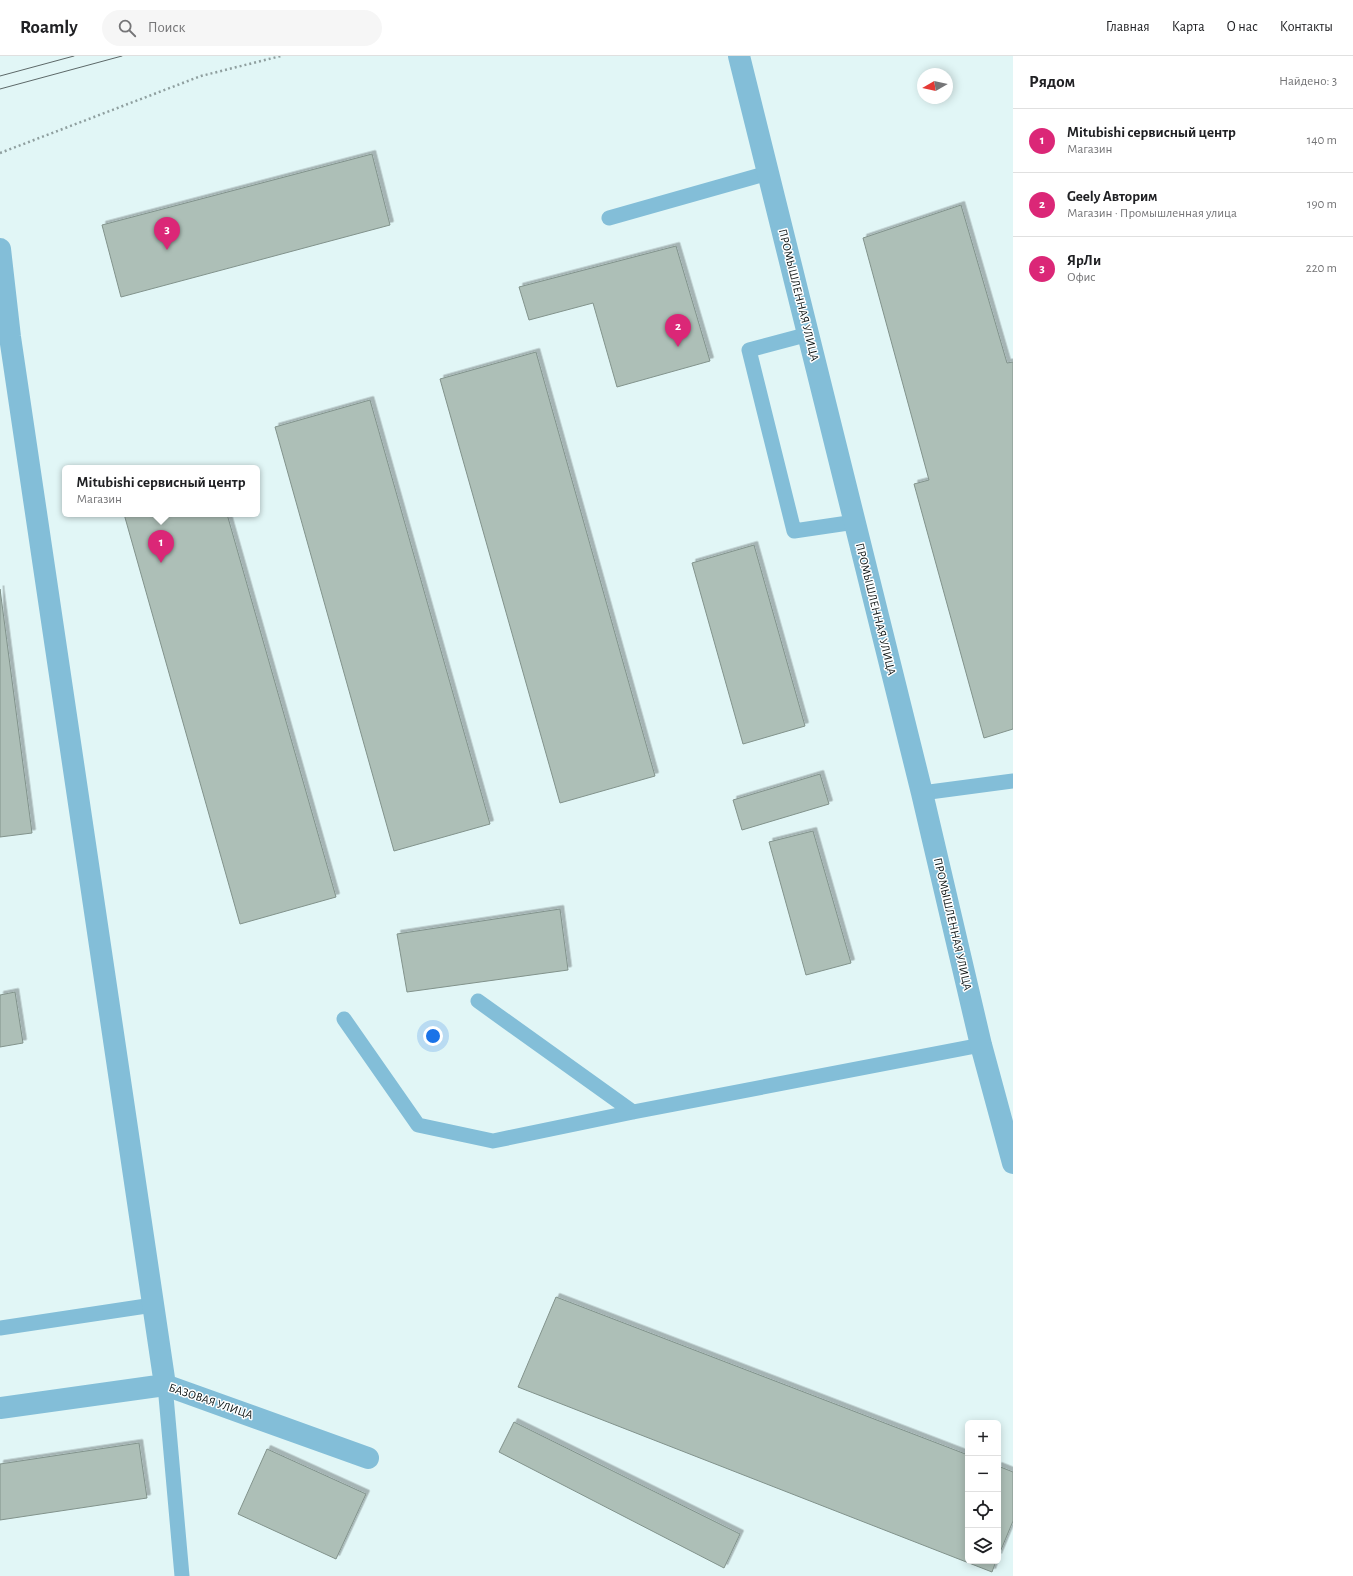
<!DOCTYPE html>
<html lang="ru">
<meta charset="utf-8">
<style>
:root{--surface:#fff;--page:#f6f6f6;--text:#202124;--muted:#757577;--line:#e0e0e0;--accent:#db2777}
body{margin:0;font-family:"Alegreya Sans",sans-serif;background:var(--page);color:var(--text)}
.controls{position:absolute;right:12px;bottom:12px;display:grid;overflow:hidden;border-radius:6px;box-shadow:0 2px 10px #0003}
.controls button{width:36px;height:36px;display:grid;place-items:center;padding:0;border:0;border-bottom:1px solid var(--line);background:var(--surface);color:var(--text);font:20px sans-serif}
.compass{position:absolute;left:917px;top:12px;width:36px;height:36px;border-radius:50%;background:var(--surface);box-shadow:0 2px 10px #0003;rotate:261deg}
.you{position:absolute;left:433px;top:980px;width:14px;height:14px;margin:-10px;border:3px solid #fff;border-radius:50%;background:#1a73e8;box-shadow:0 0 0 6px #1a73e833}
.badge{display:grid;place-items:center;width:26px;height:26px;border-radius:50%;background:var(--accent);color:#fff;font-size:13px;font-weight:700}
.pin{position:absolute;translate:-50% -33px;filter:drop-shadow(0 1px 2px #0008)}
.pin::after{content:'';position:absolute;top:21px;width:14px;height:12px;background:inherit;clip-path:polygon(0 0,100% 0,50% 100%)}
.popup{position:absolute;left:62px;top:409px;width:198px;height:52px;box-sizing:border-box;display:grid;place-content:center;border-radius:6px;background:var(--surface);filter:drop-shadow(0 1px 3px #0005);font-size:13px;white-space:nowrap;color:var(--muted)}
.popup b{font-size:15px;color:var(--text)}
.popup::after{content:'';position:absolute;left:50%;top:100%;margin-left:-8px;border:8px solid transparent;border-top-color:var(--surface)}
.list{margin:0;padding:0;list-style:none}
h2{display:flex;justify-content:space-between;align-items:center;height:52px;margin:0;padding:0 16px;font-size:17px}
h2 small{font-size:13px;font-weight:400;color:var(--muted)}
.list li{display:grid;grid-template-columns:26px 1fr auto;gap:12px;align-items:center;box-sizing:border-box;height:64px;padding:0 16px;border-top:1px solid var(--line)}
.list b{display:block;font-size:15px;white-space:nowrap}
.list p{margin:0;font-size:13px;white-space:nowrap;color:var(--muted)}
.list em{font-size:13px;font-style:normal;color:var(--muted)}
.icon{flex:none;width:22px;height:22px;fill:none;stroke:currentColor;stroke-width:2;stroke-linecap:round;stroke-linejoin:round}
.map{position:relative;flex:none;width:1013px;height:1520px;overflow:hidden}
header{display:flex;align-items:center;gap:24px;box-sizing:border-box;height:56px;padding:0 20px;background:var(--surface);border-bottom:1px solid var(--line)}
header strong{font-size:19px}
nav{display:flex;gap:22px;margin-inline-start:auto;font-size:14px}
.search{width:280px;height:36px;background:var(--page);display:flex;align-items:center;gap:10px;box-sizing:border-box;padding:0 14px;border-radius:22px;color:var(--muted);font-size:15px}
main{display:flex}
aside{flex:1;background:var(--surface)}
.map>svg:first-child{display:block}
.building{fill:#adbfb7;stroke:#82938c;filter:url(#shadow)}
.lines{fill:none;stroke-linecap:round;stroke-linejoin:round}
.path{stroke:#8f9f9f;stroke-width:2.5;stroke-dasharray:2 3;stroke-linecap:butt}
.service{stroke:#83bed8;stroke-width:15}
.minor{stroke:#83bed8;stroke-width:22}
.tertiary{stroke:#83bed8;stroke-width:22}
.tram{stroke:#5c6868;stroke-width:1}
.labels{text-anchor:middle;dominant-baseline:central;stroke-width:3;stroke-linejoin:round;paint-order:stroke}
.street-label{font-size:12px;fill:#0d1414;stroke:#fff}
</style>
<header>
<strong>Roamly</strong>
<div class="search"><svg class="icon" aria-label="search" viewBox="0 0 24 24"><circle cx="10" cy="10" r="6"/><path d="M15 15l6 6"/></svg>Поиск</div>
<nav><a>Главная</a><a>Карта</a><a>О нас</a><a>Контакты</a></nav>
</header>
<main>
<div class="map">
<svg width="1013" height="1520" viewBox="0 0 1013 1520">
<defs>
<filter id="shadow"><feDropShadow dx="3.5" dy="-3.5" stdDeviation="0" flood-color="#0004"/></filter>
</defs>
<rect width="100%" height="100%" fill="#e1f6f6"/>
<!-- building -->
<path class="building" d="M 372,98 L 390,169 L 121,241 L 102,169 Z
M 961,149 L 1007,307 L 1013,306 L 1013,673 L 984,682 L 914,428 L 929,424 L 863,182 Z
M 676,190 L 710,305 L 617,331 L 593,247 L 529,264 L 519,231 Z
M 536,296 L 655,720 L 560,747 L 440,323 Z
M 370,344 L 490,768 L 394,795 L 275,371 Z
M 124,458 L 227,458 L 336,841 L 240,868 Z
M 754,489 L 805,670 L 743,688 L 692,507 Z
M 0,533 L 32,777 L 0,781 Z
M 820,718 L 829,748 L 742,774 L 733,744 Z
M 813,775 L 851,907 L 806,919 L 769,786 Z
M 560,853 L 568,914 L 407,936 L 397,878 Z
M 15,936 L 23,987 L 0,991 L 0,939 Z
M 556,1241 L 968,1399 L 968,1505 L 996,1505 L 992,1516 L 518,1331 Z
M 514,1366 L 740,1478 L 724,1512 L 499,1396 Z
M 139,1387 L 147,1442 L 0,1464 L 0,1408 Z
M 267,1393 L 366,1438 L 336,1503 L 238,1458 Z
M 998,1410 L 1013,1416 L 1013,1465 L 998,1501 Z"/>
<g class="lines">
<!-- path -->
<path class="path" d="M 0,97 L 201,20 L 281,0"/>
<!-- service -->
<path class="service" d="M 609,162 L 768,117
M 809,278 L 749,294 L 794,475 L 855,466
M 922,737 L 1013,725
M 478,945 L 633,1056
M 344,963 L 418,1069 L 493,1085 L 633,1056 L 981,989
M 0,1272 L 153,1249
M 165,1329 L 182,1520"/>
<!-- minor -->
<path class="minor" d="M 0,193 L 10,281 L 165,1329
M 0,1352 L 165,1329 L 368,1402"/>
<!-- tertiary -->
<path class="tertiary" d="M 739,0 L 922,737 L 981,989 L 1013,1107"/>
<!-- tram -->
<path class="tram" d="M 0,20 L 74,0
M 0,33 L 122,0"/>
</g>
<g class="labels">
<!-- street labels -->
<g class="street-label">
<text transform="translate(799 239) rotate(76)">ПРОМЫШЛЕННАЯ УЛИЦА</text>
<text transform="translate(876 553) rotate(76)">ПРОМЫШЛЕННАЯ УЛИЦА</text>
<text transform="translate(953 868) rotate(77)">ПРОМЫШЛЕННАЯ УЛИЦА</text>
<text transform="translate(211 1345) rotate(19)">БАЗОВАЯ УЛИЦА</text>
</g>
</g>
</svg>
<div class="controls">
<button>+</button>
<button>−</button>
<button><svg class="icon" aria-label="locate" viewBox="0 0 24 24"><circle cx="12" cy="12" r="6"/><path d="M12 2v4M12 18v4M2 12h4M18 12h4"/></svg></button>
<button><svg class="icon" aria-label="layers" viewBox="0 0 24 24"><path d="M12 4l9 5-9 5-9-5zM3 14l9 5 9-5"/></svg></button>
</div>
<svg class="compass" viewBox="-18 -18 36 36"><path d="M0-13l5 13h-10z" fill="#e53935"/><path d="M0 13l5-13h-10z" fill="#757577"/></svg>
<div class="you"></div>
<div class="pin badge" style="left:161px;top:507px">1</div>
<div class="popup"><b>Mitubishi сервисный центр</b>Магазин</div>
<div class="pin badge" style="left:678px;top:291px">2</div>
<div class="pin badge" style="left:167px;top:194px">3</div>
</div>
<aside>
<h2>Рядом<small>Найдено: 3</small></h2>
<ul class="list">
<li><span class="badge">1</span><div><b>Mitubishi сервисный центр</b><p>Магазин</p></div><em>140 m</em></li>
<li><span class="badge">2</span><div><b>Geely Авторим</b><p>Магазин · Промышленная улица</p></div><em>190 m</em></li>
<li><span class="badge">3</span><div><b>ЯрЛи</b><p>Офис</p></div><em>220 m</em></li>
</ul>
</aside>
</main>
